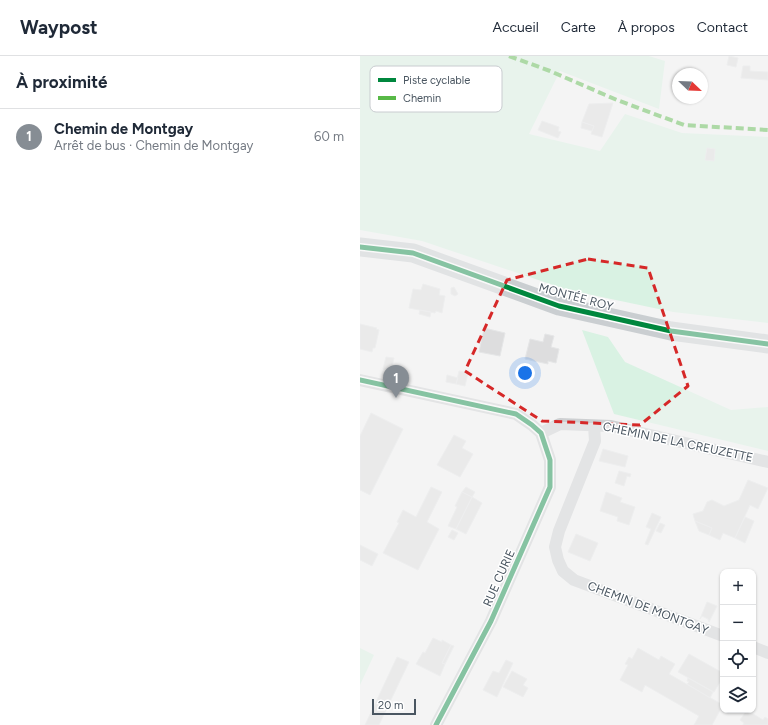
<!DOCTYPE html>
<html lang="fr">
<meta charset="utf-8">
<style>
:root{--surface:#fff;--page:#f2f2f3;--text:#1f2937;--muted:#747a83;--line:#e0e1e3;--accent:#868d94}
body{margin:0;font-family:Figtree,sans-serif;background:var(--page);color:var(--text)}
.controls{position:absolute;right:12px;bottom:12px;display:grid;overflow:hidden;border-radius:8px;box-shadow:0 1px 3px #0004}
.controls button{width:36px;height:36px;display:grid;place-items:center;padding:0;border:0;border-bottom:1px solid var(--line);background:var(--surface);color:var(--text);font:20px sans-serif}
.compass{position:absolute;left:312px;top:12px;width:36px;height:36px;border-radius:50%;background:var(--surface);box-shadow:0 1px 3px #0004;rotate:113deg}
.scale{position:absolute;left:12px;bottom:10px;width:44px;box-sizing:border-box;padding-left:4px;border:2px solid #4a5661;border-top:0;font-size:11px;line-height:14px;white-space:nowrap;color:#4a5661;-webkit-text-stroke:3px #fff;paint-order:stroke}
.you{position:absolute;left:165px;top:317px;width:14px;height:14px;margin:-10px;border:3px solid #fff;border-radius:50%;background:#1a73e8;box-shadow:0 0 0 6px #1a73e833}
.badge{display:grid;place-items:center;width:26px;height:26px;border-radius:50%;background:var(--accent);color:#fff;font-size:13px;font-weight:700}
.pin{position:absolute;translate:-50% -33px;filter:drop-shadow(0 1px 2px #0008)}
.pin::after{content:'';position:absolute;top:21px;width:14px;height:12px;background:inherit;clip-path:polygon(0 0,100% 0,50% 100%)}
.list{margin:0;padding:0;list-style:none}
h2{display:flex;justify-content:space-between;align-items:center;height:52px;margin:0;padding:0 16px;font-size:17px}
h2 small{font-size:13px;font-weight:400;color:var(--muted)}
.list li{display:grid;grid-template-columns:26px 1fr auto;gap:12px;align-items:center;box-sizing:border-box;height:56px;padding:0 16px;border-top:1px solid var(--line)}
.list b{display:block;font-size:15px;white-space:nowrap}
.list p{margin:0;font-size:13px;white-space:nowrap;color:var(--muted)}
.list em{font-size:13px;font-style:normal;color:var(--muted)}
.icon{flex:none;width:22px;height:22px;fill:none;stroke:currentColor;stroke-width:2;stroke-linecap:round;stroke-linejoin:round}
.map{position:relative;flex:none;width:408px;height:669px;overflow:hidden}
header{display:flex;align-items:center;gap:24px;box-sizing:border-box;height:56px;padding:0 20px;background:var(--surface);border-bottom:1px solid var(--line)}
header strong{font-size:19px}
nav{display:flex;gap:22px;margin-inline-start:auto;font-size:14px}
main{display:flex}
aside{flex:1;background:var(--surface)}
.map>svg:first-child{display:block}
.green{fill:#d9f2e3}
.building{fill:#ddddde;stroke:#e5e6e7}
.lines{fill:none;stroke-linecap:round;stroke-linejoin:round}
.minor{stroke:#ced0d2;stroke-width:12}
.primary{stroke:#caced1;stroke-width:19}
.quiet{stroke:#58b947;stroke-width:4;stroke-dasharray:8 4;stroke-linecap:butt}
.cycleway-casing{stroke:#fff;stroke-width:8}
.cycleway{stroke:#00873e;stroke-width:5}
.marked{fill:none;stroke:#d62828;stroke-width:3;stroke-dasharray:8 5;stroke-linejoin:round}
.labels{text-anchor:middle;dominant-baseline:central;stroke-width:3;stroke-linejoin:round;paint-order:stroke}
.street-label{font-size:12px;fill:#4a5661;stroke:#fff}
.key{fill:#fff;stroke:#c9ccd0;stroke-width:1}
.key-label{font-size:11px;fill:#4a5661}
</style>
<header>
<strong>Waypost</strong>
<nav><a>Accueil</a><a>Carte</a><a>À propos</a><a>Contact</a></nav>
</header>
<main>
<aside>
<h2>À proximité<small></small></h2>
<ul class="list">
<li><span class="badge">1</span><div><b>Chemin de Montgay</b><p>Arrêt de bus · Chemin de Montgay</p></div><em>60 m</em></li>
</ul>
</aside>
<div class="map">
<svg width="408" height="669" viewBox="0 0 408 669">
<rect width="100%" height="100%" fill="#f4f4f4"/>
<!-- green -->
<path class="green" d="M 0,0 L 289,0 L 305,5 L 299,53 L 200,15 L 169,78 L 240,95 L 265,58 L 322,77 L 408,81 L 408,267 L 313,256 L 208,234 L 62,185 L 0,174 Z
M 222,274 L 248,281 L 265,306 L 371,354 L 408,351 L 408,395 L 254,358 Z
M 0,592 L 14,599 L 0,629 Z"/>
<!-- building -->
<path class="building" d="M 369,0 L 378,2 L 376,11 L 367,9 Z
M 383,10 L 390,10 L 390,15 L 408,16 L 408,24 L 381,22 Z
M 253,47 L 242,81 L 231,78 L 234,70 L 222,66 L 229,48 Z
M 182,65 L 199,71 L 198,75 L 201,76 L 198,82 L 178,74 Z
M 222,66 L 234,70 L 232,75 L 221,72 Z
M 347,92 L 355,93 L 354,105 L 345,104 Z
M 63,228 L 80,233 L 79,239 L 85,240 L 82,257 L 76,255 L 75,257 L 49,252 L 53,233 L 61,234 Z
M 94,231 L 98,238 L 95,240 L 91,238 L 91,232 Z
M 60,254 L 71,256 L 70,261 L 59,258 Z
M 0,268 L 17,272 L 16,273 L 19,274 L 15,292 L 13,292 L 12,296 L 0,293 Z
M 124,272 L 145,277 L 140,300 L 119,296 Z
M 185,278 L 194,280 L 191,291 L 199,293 L 196,307 L 188,305 L 188,308 L 165,303 L 170,283 L 183,286 Z
M 26,301 L 34,302 L 31,315 L 23,313 Z
M 99,315 L 108,317 L 105,330 L 96,328 Z
M 87,319 L 98,322 L 96,328 L 86,326 Z
M 11,357 L 43,373 L 10,439 L 0,434 L 0,380 Z
M 94,379 L 106,385 L 102,392 L 113,398 L 100,421 L 77,409 Z
M 243,393 L 268,400 L 265,411 L 239,405 Z
M 259,415 L 271,418 L 270,421 L 267,420 L 264,430 L 255,427 Z
M 388,424 L 408,432 L 398,453 L 390,449 L 375,482 L 363,477 L 360,484 L 349,479 L 352,472 L 335,465 L 333,458 L 343,455 L 347,446 L 352,444 L 364,450 L 379,444 Z
M 71,431 L 82,436 L 67,466 L 79,473 L 58,514 L 23,497 L 39,467 L 37,466 L 43,454 L 56,461 Z
M 106,431 L 115,436 L 112,441 L 102,436 Z
M 102,436 L 112,441 L 96,473 L 88,470 L 97,451 L 95,450 Z
M 246,436 L 262,442 L 260,446 L 275,451 L 269,469 L 257,465 L 258,461 L 240,455 Z
M 112,441 L 122,447 L 106,478 L 96,473 Z
M 292,457 L 301,461 L 288,489 L 285,488 L 291,473 L 286,471 Z
M 385,461 L 394,465 L 385,487 L 375,482 Z
M 335,465 L 352,472 L 349,479 L 339,475 Z
M 300,467 L 305,469 L 301,477 L 296,475 Z
M 92,474 L 98,477 L 94,484 L 88,481 Z
M 216,478 L 238,487 L 230,505 L 208,496 Z
M 0,489 L 18,498 L 12,510 L 0,504 Z
M 347,546 L 357,550 L 349,566 L 348,563 L 342,560 L 340,563 Z
M 73,582 L 82,586 L 82,584 L 91,589 L 82,607 L 85,608 L 80,620 L 56,608 L 63,596 L 65,597 Z
M 91,589 L 94,590 L 85,608 L 82,607 Z
M 278,592 L 299,604 L 301,600 L 315,608 L 309,618 L 363,649 L 352,669 L 334,669 L 339,660 L 285,629 L 282,636 L 260,624 L 268,609 L 265,608 L 269,601 L 272,603 Z
M 329,598 L 363,617 L 363,621 L 354,636 L 318,616 Z
M 37,601 L 49,606 L 19,669 L 5,669 Z
M 146,604 L 153,607 L 137,641 L 123,634 L 133,615 L 139,617 Z
M 152,615 L 167,623 L 163,629 L 168,632 L 163,641 L 143,631 Z
M 328,622 L 353,636 L 350,642 L 327,628 L 329,626 L 327,625 Z
M 387,654 L 403,664 L 405,661 L 408,663 L 408,669 L 383,669 L 384,667 L 380,664 Z"/>
<g class="lines">
<!-- minor -->
<path class="minor" d="M 0,324 L 156,358 L 172,369 L 181,377 L 190,404 L 190,431 L 131,565 L 76,669
M 234,370 L 235,385 L 199,475 L 195,491 L 198,504 L 203,515 L 214,524 L 363,580
M 181,377 L 200,368 L 251,370 L 408,406
M 393,591 L 408,597"/>
<!-- primary -->
<path class="primary" d="M 0,191 L 53,197 L 199,250 L 311,275 L 408,288"/>
<!-- quiet -->
<path class="quiet" d="M 149,0 L 190,15 L 257,44 L 324,69 L 408,74"/>
<!-- cycleway casing -->
<g class="cycleway-casing">
<path id="cycleway" d="M 0,191 L 53,197 L 199,250 L 311,275 L 408,288
M 0,324 L 156,358 L 172,369 L 181,377 L 190,404 L 190,431 L 131,565 L 76,669"/>
</g>
<!-- cycleway -->
<use href="#cycleway" class="cycleway"/>
</g>
<!-- marked area -->
<path d="M0 0H408V669H0ZM 228,203 L 288,212 L 328,330 L 280,369 L 182,365 L 105,315 L 147,224 Z" fill="#f4f4f4" fill-opacity=".55" fill-rule="evenodd"/>
<path class="marked" d="M 228,203 L 288,212 L 328,330 L 280,369 L 182,365 L 105,315 L 147,224 Z"/>
<g class="labels">
<!-- street labels -->
<g class="street-label">
<text transform="translate(216 241) rotate(15)">MONTÉE ROY</text>
<text transform="translate(318 386) rotate(12)">CHEMIN DE LA CREUZETTE</text>
<text transform="translate(139 522) rotate(-66)">RUE CURIE</text>
<text transform="translate(288 552) rotate(21)">CHEMIN DE MONTGAY</text>
</g>
</g>
<!-- legend -->
<rect x="10" y="10" width="132" height="46" rx="6" class="key"/>
<rect x="18" y="22" width="18" height="4" fill="#00873e"/>
<rect x="18" y="40" width="18" height="4" fill="#58b947"/>
<g class="key-label">
<text x="43" y="28">Piste cyclable</text>
<text x="43" y="46">Chemin</text>
</g>
</svg>
<div class="controls">
<button>+</button>
<button>−</button>
<button><svg class="icon" aria-label="locate" viewBox="0 0 24 24"><circle cx="12" cy="12" r="6"/><path d="M12 2v4M12 18v4M2 12h4M18 12h4"/></svg></button>
<button><svg class="icon" aria-label="layers" viewBox="0 0 24 24"><path d="M12 4l9 5-9 5-9-5zM3 14l9 5 9-5"/></svg></button>
</div>
<svg class="compass" viewBox="-18 -18 36 36"><path d="M0-13l5 13h-10z" fill="#e53935"/><path d="M0 13l5-13h-10z" fill="#747a83"/></svg>
<div class="scale">20 m</div>
<div class="you"></div>
<div class="pin badge" style="left:36px;top:342px">1</div>
</div>
</main>
